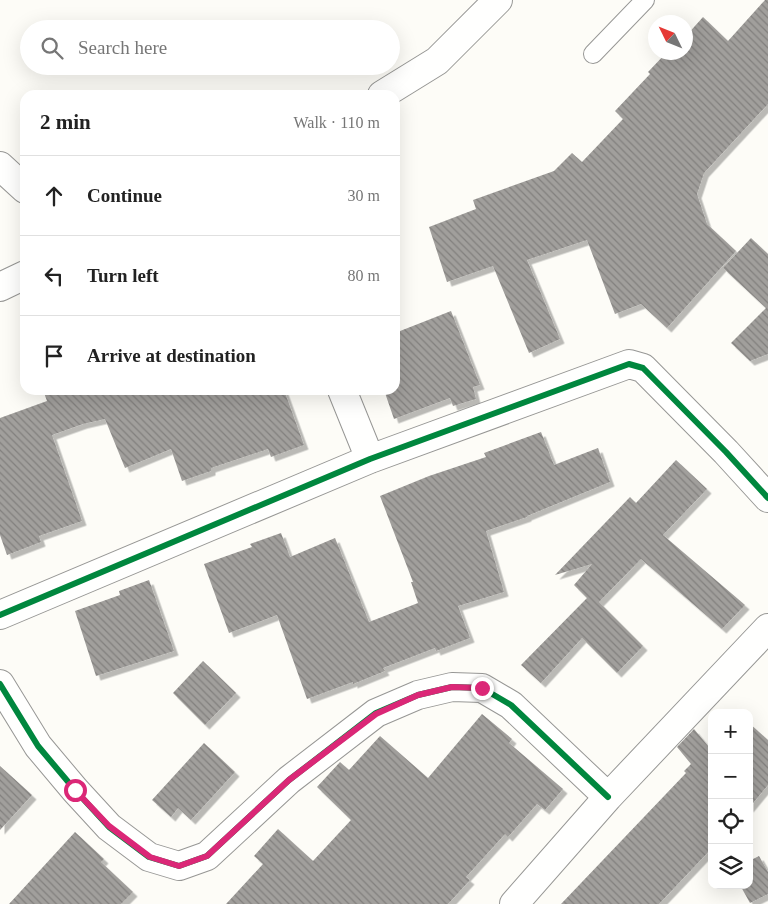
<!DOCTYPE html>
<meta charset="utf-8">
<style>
:root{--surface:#fff;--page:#f6f6f6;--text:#222;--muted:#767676;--line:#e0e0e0}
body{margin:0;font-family:"Times New Roman",serif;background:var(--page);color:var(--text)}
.controls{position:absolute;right:15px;bottom:15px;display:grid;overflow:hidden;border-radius:10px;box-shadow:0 5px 20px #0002}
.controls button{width:45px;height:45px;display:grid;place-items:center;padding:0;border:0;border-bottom:1px solid var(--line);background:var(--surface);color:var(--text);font:25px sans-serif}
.compass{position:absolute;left:648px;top:15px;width:45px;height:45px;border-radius:50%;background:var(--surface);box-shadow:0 5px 20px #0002;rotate:313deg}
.stop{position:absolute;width:15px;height:15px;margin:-11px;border:4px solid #db2777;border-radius:50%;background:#fff}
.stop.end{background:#db2777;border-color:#fff;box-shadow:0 1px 5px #0008}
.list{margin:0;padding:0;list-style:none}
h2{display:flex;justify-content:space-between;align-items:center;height:65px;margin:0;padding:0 20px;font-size:21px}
h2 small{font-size:16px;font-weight:400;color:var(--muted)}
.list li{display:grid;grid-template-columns:32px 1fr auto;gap:15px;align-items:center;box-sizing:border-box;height:80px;padding:0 20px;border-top:1px solid var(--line)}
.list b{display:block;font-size:19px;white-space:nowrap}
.list em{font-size:16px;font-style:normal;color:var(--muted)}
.icon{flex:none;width:28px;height:28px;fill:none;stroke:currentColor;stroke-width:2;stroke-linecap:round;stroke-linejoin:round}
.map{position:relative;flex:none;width:768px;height:904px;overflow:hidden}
.search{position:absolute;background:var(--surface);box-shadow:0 5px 20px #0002;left:20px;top:20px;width:380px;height:55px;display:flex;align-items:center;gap:12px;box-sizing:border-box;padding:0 18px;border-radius:28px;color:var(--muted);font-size:19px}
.panel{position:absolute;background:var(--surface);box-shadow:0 5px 20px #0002;left:20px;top:90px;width:380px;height:305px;border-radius:15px}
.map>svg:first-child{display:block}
.building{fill:url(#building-back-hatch);filter:url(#shadow)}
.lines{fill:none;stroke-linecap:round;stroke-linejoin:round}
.lane-casing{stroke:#979795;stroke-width:20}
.street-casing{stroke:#979795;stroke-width:30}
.lane{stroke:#fffffe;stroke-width:18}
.street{stroke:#fffffe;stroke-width:28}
.cycleway-casing{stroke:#fff;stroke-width:9}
.cycleway{stroke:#00873e;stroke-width:6}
.route{stroke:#db2777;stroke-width:6}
</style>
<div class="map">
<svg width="768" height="904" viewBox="0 0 768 904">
<defs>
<pattern id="building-back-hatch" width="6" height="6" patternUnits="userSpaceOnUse" patternTransform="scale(1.25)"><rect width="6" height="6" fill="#a19f9c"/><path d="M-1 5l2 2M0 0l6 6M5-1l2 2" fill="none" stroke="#82807e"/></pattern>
<filter id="shadow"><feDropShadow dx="4.5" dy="4.5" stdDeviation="0" flood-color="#0004"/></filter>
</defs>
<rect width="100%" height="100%" fill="#fdfcf7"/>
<!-- building -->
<path class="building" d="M 765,0 L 768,0 L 768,104 L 704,173 L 697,194 L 707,224 L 736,251 L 667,328 L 641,304 L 615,314 L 587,240 L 527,260 L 560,339 L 529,353 L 493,266 L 447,282 L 429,227 L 476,209 L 473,200 L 554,171 L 572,153 L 582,162 L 623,119 L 615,111 L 650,74 L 648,72 L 667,52 L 686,52 L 686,36 L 703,17 L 728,41 Z
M 751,238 L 768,254 L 768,354 L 750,361 L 731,343 L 766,308 L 723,268 Z
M 451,311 L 480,385 L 473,387 L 476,399 L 453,406 L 450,398 L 394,419 L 384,390 L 395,390 L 395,333 Z
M 43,390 L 284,390 L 304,445 L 271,457 L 268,449 L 211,468 L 211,471 L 182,481 L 171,449 L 125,468 L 105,419 L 83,424 L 52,435 L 82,521 L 39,536 L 41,542 L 7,555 L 0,535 L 0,418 L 47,401 Z
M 541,432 L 554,465 L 598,448 L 610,482 L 527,516 L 527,517 L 486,531 L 504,592 L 458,606 L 470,638 L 436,651 L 435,648 L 383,668 L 385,671 L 353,684 L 353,682 L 307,699 L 277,615 L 229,633 L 204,564 L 252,547 L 250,544 L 281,533 L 290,557 L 335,538 L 369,622 L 418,603 L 411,582 L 413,582 L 380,496 L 429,476 L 486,457 L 484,453 Z
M 676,460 L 707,489 L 663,535 L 745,605 L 722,629 L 641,559 L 599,602 L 643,646 L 617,673 L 582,638 L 541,683 L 521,665 L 587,598 L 574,585 L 592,564 L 555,575 L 630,497 L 636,503 Z
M 149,580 L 174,651 L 96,676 L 75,611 L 120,595 L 119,591 Z
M 203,661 L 236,693 L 205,725 L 173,693 Z
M 482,714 L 512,739 L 509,743 L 563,789 L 545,810 L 537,804 L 508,837 L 505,834 L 466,877 L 470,880 L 448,904 L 226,904 L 263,864 L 254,856 L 278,829 L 313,861 L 351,820 L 317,787 L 340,762 L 349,770 L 380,736 L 428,778 Z
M 749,723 L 768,740 L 768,785 L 749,808 Z
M 694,729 L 708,746 L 712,742 L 712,848 L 659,904 L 561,904 L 686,773 L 684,771 L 691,764 L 677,747 Z
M 204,743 L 235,772 L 191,820 L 178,808 L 171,817 L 152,800 Z
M 0,766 L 32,795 L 0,830 Z
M 75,832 L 104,859 L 101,862 L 133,892 L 121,904 L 9,904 Z
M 759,856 L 768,872 L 768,894 L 750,903 L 740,885 L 749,885 L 749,861 Z"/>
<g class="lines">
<!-- lane casing -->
<g class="lane-casing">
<path id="lane" d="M 593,54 L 645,0"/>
</g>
<!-- street casing -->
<g class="street-casing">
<path id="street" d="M 382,95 L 437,61 L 498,0
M 0,166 L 25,189
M 0,287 L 25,275
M 342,390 L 370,459
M 0,615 L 370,459 L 629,364 L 643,368 L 726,452 L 768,498
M 0,684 L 38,746 L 75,790 L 109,827 L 149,857 L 179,866 L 207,856 L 289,780 L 376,713 L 418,695 L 452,687 L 482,688 L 511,705 L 608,797
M 514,904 L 608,797 L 768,628"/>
</g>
<!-- lane -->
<use href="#lane" class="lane"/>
<!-- street -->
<use href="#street" class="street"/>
<!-- cycleway casing -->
<g class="cycleway-casing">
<path id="cycleway" d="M 0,615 L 370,459 L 629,364 L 643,368 L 726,452 L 768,498
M 0,684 L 38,746 L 75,790 L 109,827 L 149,857 L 179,866 L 207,856 L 289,780 L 376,713 L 418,695 L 452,687 L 482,688 L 511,705 L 608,797"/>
</g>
<!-- cycleway -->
<use href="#cycleway" class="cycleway"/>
</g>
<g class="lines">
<!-- route -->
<path class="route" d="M 75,790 L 109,826 L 150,857 L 179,866 L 207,856 L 289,780 L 376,714 L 418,695 L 452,687 L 482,688"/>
</g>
</svg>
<div class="controls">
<button>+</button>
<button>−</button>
<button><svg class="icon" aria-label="locate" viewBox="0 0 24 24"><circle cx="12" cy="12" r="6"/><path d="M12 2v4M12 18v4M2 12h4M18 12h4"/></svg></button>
<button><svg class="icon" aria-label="layers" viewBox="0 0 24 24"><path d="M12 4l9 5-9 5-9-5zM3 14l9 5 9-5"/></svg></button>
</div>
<svg class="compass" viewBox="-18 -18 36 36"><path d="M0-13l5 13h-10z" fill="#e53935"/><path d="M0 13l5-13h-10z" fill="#767676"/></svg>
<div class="stop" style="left:75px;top:790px"></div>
<div class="stop end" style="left:482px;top:688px"></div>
<div class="search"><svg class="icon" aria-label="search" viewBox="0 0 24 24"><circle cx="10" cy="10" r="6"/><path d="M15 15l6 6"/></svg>Search here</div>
<section class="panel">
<h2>2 min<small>Walk · 110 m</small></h2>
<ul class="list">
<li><svg class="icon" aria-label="ahead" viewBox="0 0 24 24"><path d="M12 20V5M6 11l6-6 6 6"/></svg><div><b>Continue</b></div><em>30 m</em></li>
<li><svg class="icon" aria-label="left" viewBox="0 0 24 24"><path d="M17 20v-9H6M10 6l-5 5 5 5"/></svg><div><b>Turn left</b></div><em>80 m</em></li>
<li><svg class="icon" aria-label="arrive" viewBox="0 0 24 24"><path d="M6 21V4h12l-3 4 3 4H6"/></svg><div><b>Arrive at destination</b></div></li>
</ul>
</section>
</div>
